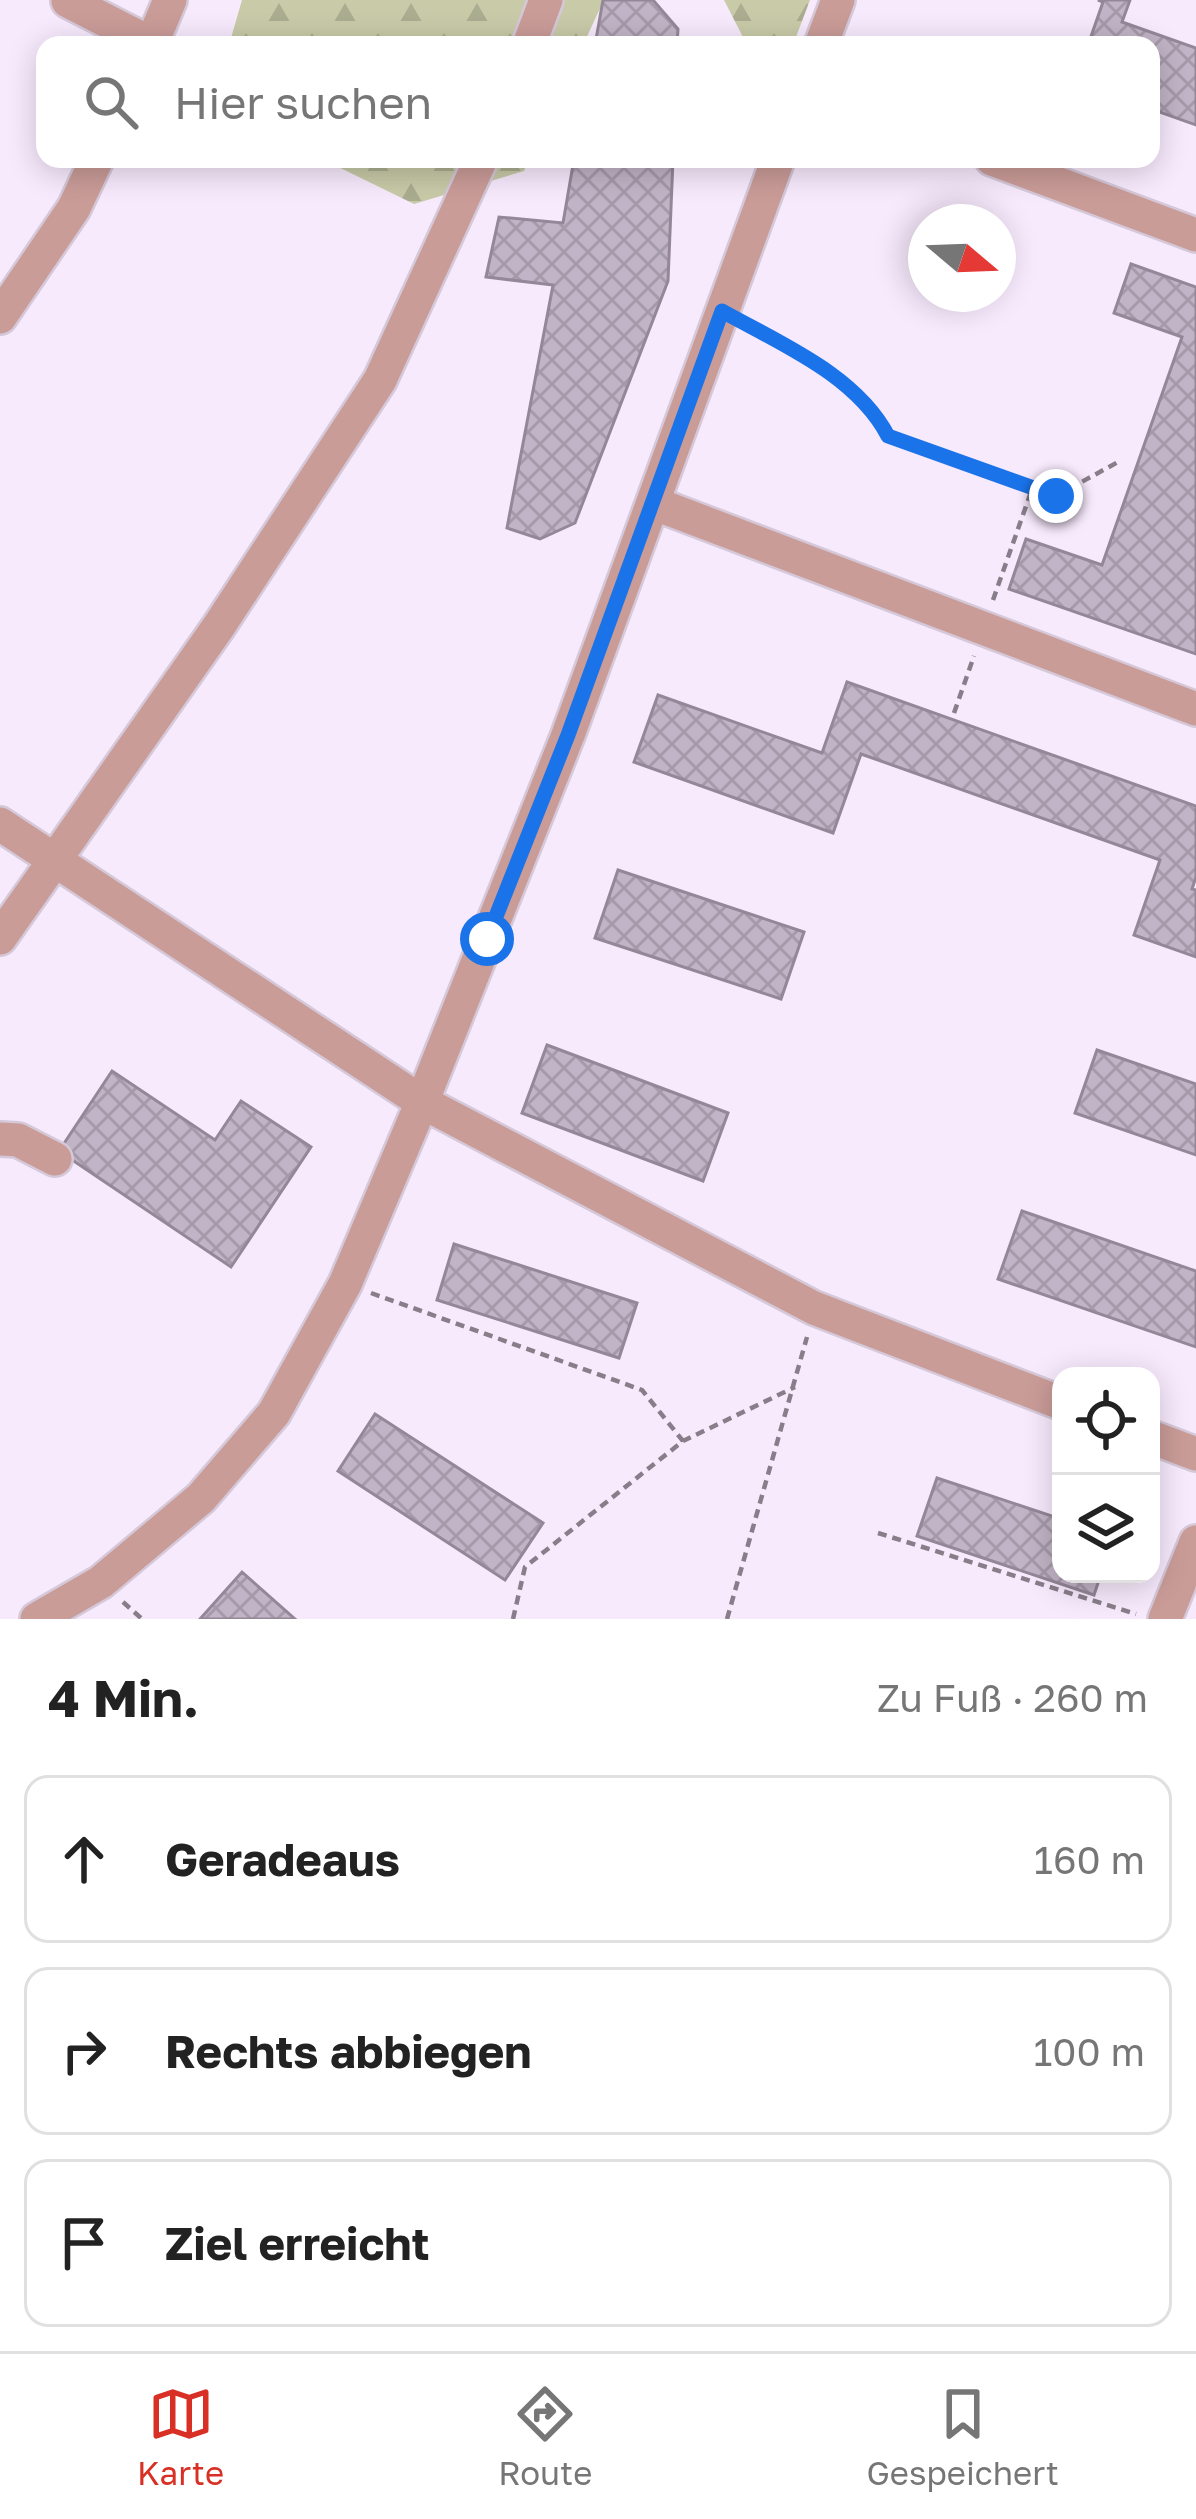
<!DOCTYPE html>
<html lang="de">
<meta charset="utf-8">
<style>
:root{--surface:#fff;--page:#f6f6f6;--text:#222;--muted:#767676;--line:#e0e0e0;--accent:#d93025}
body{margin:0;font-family:"Golos Text",sans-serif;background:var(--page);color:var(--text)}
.controls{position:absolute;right:36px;bottom:36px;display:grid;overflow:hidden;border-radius:24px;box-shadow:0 6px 30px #0003}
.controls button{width:108px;height:108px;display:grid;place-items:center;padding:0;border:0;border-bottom:3px solid var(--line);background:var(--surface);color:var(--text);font:60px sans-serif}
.compass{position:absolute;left:908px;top:204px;width:108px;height:108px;border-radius:50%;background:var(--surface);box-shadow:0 6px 30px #0003;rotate:109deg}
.stop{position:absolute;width:36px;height:36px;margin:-27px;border:9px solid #1a73e8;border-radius:50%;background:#fff}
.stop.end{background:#1a73e8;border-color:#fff;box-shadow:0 3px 12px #0008}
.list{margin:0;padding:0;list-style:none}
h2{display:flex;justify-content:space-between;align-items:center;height:156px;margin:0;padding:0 48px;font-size:51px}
h2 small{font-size:39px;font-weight:400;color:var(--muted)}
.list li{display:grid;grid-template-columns:78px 1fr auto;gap:36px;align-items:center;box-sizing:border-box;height:168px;margin:0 24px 24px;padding:0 24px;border:3px solid var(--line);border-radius:24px}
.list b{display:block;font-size:45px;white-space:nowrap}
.list em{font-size:39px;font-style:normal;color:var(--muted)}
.icon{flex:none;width:66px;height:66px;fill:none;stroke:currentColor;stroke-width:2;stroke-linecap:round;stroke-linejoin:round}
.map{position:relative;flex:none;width:1196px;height:1619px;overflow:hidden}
.search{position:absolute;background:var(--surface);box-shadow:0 6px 30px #0003;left:36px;right:36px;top:36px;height:132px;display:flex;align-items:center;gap:30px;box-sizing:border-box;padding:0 42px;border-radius:24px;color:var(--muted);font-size:45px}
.sheet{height:732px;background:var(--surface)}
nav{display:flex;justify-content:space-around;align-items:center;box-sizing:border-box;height:168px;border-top:3px solid var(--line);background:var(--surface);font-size:33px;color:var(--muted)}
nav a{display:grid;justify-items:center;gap:6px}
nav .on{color:var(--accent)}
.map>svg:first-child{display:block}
.forest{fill:url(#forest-firs)}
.building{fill:url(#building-cross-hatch);stroke:#948798;stroke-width:3}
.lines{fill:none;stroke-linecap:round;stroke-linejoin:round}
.minor-casing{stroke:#d5c8d9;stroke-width:38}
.path{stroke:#877e8a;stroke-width:4.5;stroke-dasharray:9 6;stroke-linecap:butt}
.minor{stroke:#ca9c98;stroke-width:33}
.route{stroke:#1a73e8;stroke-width:15}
</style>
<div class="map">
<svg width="1196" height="1619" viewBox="0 0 1196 1619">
<defs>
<pattern id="forest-firs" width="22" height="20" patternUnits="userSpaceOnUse" patternTransform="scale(3)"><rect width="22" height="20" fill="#c8caa8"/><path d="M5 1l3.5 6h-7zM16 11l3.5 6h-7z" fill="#abad90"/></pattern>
<pattern id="building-cross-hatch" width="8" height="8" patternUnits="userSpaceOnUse" patternTransform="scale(3)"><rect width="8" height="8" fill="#c1b4c6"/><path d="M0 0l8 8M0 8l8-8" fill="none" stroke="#a59aaa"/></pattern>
</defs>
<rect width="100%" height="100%" fill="#f8eafd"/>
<!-- forest -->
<path class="forest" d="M 242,0 L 604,0 L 583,45 L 229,45 Z
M 724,0 L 810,0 L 793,45 L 747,45 Z
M 322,159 L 529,159 L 524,171 L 414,204 Z"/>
<!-- building -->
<path class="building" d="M 603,0 L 653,0 L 678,29 L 677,45 L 595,45 Z
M 1098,0 L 1130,0 L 1122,22 L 1196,48 L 1196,125 L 1151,109 L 1151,45 L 1088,45 L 1103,2 Z
M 574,159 L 673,159 L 668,281 L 575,523 L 540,539 L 507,528 L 553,285 L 486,277 L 499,217 L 563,223 Z
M 1131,264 L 1196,287 L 1196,654 L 1009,589 L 1026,539 L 1102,565 L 1182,337 L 1114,313 Z
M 847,682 L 1196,806 L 1196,877 L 1192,889 L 1196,890 L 1196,957 L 1134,935 L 1160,860 L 861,754 L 833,833 L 634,762 L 658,695 L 822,753 Z
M 618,870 L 804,932 L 781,999 L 595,938 Z
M 547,1045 L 728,1113 L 703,1181 L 522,1113 Z
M 1097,1050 L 1196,1084 L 1196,1155 L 1075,1113 Z
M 112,1071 L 215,1140 L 241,1101 L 311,1147 L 231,1267 L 59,1151 Z
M 1022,1211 L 1196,1271 L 1196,1347 L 998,1279 Z
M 454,1244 L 637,1303 L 619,1358 L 437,1300 Z
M 375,1414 L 543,1523 L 505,1580 L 338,1471 Z
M 937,1478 L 1061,1519 L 1061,1574 L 1101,1574 L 1094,1595 L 917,1536 Z
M 242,1572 L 295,1619 L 200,1619 Z"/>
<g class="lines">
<!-- minor casing -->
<g class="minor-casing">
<path id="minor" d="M 68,1 L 152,44
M 151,45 L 170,0
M 529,45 L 546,0
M 821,45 L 838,0
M 992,159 L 1196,235
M 0,317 L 74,208 L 97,159
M 653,503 L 1196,709
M 0,824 L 422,1102 L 814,1308 L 1061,1403
M 0,938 L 219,626 L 380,380 L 481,159
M 0,1139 L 18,1140 L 55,1159
M 1151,1437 L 1196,1454
M 37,1619 L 101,1582 L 201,1498 L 274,1413 L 345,1284 L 422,1102 L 568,735 L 778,159
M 1165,1619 L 1196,1542"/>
</g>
<!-- path -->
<path class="path" d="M 747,326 C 799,354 860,382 888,436 L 1056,496 L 1118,462
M 993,600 L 1031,492
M 954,713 L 974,656
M 371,1293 L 642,1390 L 683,1441
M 878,1533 L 1136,1614
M 123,1602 L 142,1619
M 513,1619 L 525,1567 L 683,1441 L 795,1387
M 727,1619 L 807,1337"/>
<!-- minor -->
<use href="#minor" class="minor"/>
</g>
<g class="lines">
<!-- route -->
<path class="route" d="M 487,939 L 568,735 L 722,311 C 781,344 856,375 888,436 L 1056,496"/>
</g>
</svg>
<div class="controls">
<button><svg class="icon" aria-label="locate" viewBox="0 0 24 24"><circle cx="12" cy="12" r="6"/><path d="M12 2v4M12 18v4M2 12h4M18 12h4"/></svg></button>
<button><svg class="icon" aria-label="layers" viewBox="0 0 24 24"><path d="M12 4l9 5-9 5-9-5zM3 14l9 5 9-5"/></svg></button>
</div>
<svg class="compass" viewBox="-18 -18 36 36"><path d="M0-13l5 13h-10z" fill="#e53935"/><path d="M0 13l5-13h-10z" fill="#767676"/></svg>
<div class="stop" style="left:487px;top:939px"></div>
<div class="stop end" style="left:1056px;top:496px"></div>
<div class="search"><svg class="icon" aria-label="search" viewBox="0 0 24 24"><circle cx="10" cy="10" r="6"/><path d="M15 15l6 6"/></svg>Hier suchen</div>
</div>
<section class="sheet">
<h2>4 Min.<small>Zu Fuß · 260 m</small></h2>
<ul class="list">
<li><svg class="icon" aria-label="ahead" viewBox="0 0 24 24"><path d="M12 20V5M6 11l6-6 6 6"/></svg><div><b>Geradeaus</b></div><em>160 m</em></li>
<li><svg class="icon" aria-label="right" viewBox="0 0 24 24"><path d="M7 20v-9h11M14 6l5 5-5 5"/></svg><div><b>Rechts abbiegen</b></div><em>100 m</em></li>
<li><svg class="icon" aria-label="arrive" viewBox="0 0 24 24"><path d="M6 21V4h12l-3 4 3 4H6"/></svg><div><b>Ziel erreicht</b></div></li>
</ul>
</section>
<nav>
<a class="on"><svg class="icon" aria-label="map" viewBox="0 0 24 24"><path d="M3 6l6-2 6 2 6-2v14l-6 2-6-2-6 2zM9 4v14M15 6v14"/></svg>Karte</a>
<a><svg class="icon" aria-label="directions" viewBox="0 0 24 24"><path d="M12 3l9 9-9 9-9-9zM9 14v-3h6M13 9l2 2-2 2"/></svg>Route</a>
<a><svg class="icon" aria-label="saved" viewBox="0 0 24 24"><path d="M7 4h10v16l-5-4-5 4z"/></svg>Gespeichert</a>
</nav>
